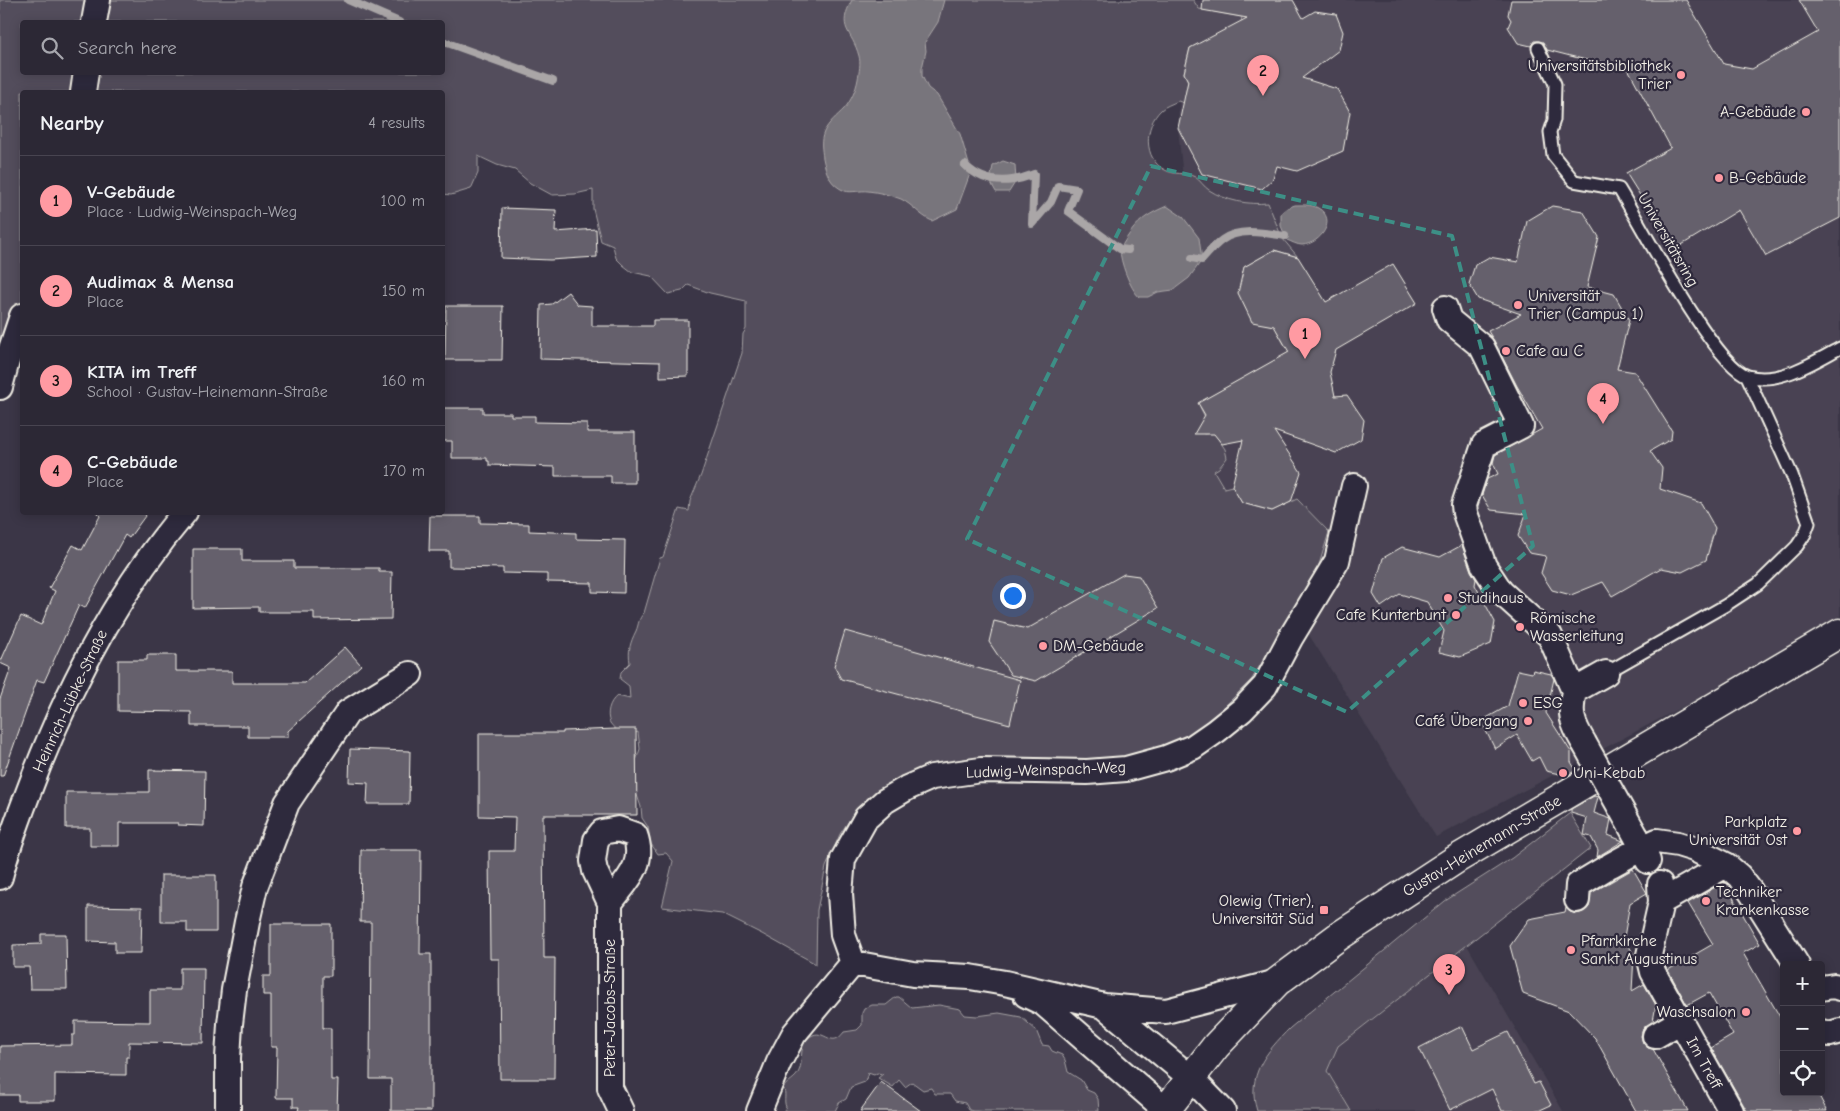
<!DOCTYPE html>
<meta charset="utf-8">
<style>
:root{--surface:#2c2835;--page:#383441;--text:#f1f3f6;--muted:#a6a6ad;--line:#484450;--accent:#ff9aa2}
body{margin:0;font-family:"Comic Neue",sans-serif;background:var(--page);color:var(--text)}
.controls{position:absolute;right:15px;bottom:15px;display:grid;overflow:hidden;border-radius:5px;box-shadow:0 2px 12px #0003}
.controls button{width:45px;height:45px;display:grid;place-items:center;padding:0;border:0;border-bottom:1px solid var(--line);background:var(--surface);color:var(--text);font:25px sans-serif}
.you{position:absolute;left:1012px;top:595px;width:18px;height:18px;margin:-12px;border:4px solid #fff;border-radius:50%;background:#1a73e8;box-shadow:0 0 0 8px #1a73e833}
.badge{display:grid;place-items:center;width:32px;height:32px;border-radius:50%;background:var(--accent);color:#111;font-size:16px;font-weight:700}
.pin{position:absolute;translate:-50% -41px;filter:drop-shadow(0 1px 2px #0008)}
.pin::after{content:'';position:absolute;top:26px;width:18px;height:15px;background:inherit;clip-path:polygon(0 0,100% 0,50% 100%)}
.list{margin:0;padding:0;list-style:none}
h2{display:flex;justify-content:space-between;align-items:center;height:65px;margin:0;padding:0 20px;font-size:21px}
h2 small{font-size:16px;font-weight:400;color:var(--muted)}
.list li{display:grid;grid-template-columns:32px 1fr auto;gap:15px;align-items:center;box-sizing:border-box;height:90px;padding:0 20px;border-top:1px solid var(--line)}
.list b{display:block;font-size:19px;white-space:nowrap}
.list p{margin:0;font-size:16px;white-space:nowrap;color:var(--muted)}
.list em{font-size:16px;font-style:normal;color:var(--muted)}
.icon{flex:none;width:28px;height:28px;fill:none;stroke:currentColor;stroke-width:2;stroke-linecap:round;stroke-linejoin:round}
.map{position:relative;flex:none;width:1840px;height:1111px;overflow:hidden}
.search{position:absolute;background:var(--surface);box-shadow:0 2px 12px #0003;left:20px;top:20px;width:425px;height:55px;display:flex;align-items:center;gap:12px;box-sizing:border-box;padding:0 18px;border-radius:5px;color:var(--muted);font-size:19px}
.panel{position:absolute;background:var(--surface);box-shadow:0 2px 12px #0003;left:20px;top:90px;width:425px;height:425px;border-radius:5px}
.map>svg:first-child{display:block}
.built{fill:#484352}
.green{fill:#534e5c;stroke:#a4a0a2;fill-rule:evenodd}
.water{fill:#78747b;stroke:#aaa6a7}
.lines{fill:none;stroke-linecap:round;stroke-linejoin:round}
.stream{stroke:#aaa6a7;stroke-width:8}
.building{fill:#65616c;stroke:#f4f1e8}
.lane-casing{stroke:#f4f1e8;stroke-width:15}
.street-casing{stroke:#f4f1e8;stroke-width:28}
.secondary-casing{stroke:#f4f1e8;stroke-width:31}
.lane{stroke:#2f2a3d;stroke-width:11}
.street{stroke:#2f2a3d;stroke-width:24}
.secondary{stroke:#2f2a3d;stroke-width:28}
.street-bridge-casing{stroke:#f4f1e8;stroke-width:28;stroke-linecap:butt}
.street-bridge{stroke:#2f2a3d;stroke-width:24}
.marked{fill:none;stroke:#3d8f86;stroke-width:4;stroke-dasharray:10 6;stroke-linejoin:round}
.poi-dot{fill:#ff9aa2;stroke:#2f2a3d;stroke-width:2}
.labels{text-anchor:middle;dominant-baseline:central;stroke-width:4.5;stroke-linejoin:round;paint-order:stroke}
.poi-label{font-size:16px;fill:#f4f1e8;stroke:#2f2a3d;text-anchor:start}
.street-label{font-size:16px;fill:#f4f1e8;stroke:#2f2a3d}
</style>
<div class="map">
<svg width="1840" height="1111" viewBox="0 0 1840 1111">
<rect width="100%" height="100%" fill="#3b3647"/>
<filter id="ink" filterUnits="userSpaceOnUse"><feTurbulence type="fractalNoise" baseFrequency=".02" numOctaves="2"/><feDisplacementMap in="SourceGraphic" scale="10" xChannelSelector="R" yChannelSelector="G"/><feConvolveMatrix kernelMatrix="1 2 1 2 8 2 1 2 1" color-interpolation-filters="sRGB"/></filter>
<g filter="url(#ink)">
<!-- built -->
<path class="built" d="M 1182,0 L 1840,0 L 1840,616 L 1705,695 L 1436,837 L 1213,482 L 1178,128 Z
M 1467,945 L 1563,1111 L 1351,1111 L 1327,1071 L 1338,1046 Z"/>
<!-- green -->
<path class="green" d="M 0,0 L 1193,0 L 1199,9 L 1242,17 L 1239,33 L 1204,41 L 1190,48 L 1184,73 L 1188,81 L 1184,103 L 1178,101 C 1172,104 1165,106 1161,110 C 1144,126 1143,159 1165,170 C 1173,175 1186,172 1195,177 C 1200,180 1204,187 1209,190 C 1226,201 1248,205 1268,203 L 1282,238 L 1298,257 L 1274,250 L 1244,267 L 1265,324 L 1281,327 L 1277,331 L 1284,344 L 1290,345 L 1288,353 L 1202,401 L 1200,407 L 1205,417 L 1200,432 L 1204,434 L 1214,433 L 1225,449 L 1227,458 L 1219,468 L 1214,471 L 1224,488 L 1232,486 L 1242,503 L 1272,511 L 1297,499 L 1329,532 L 1318,568 L 1252,679 L 1219,712 L 1175,745 L 1085,765 L 935,765 L 895,780 L 855,812 L 840,834 L 826,867 L 817,910 L 816,964 L 762,934 L 722,914 L 662,907 L 673,861 L 666,853 L 658,854 L 651,844 L 648,827 L 642,818 L 641,807 L 636,792 L 636,761 L 640,749 L 638,732 L 633,734 L 618,733 C 616,729 612,726 610,723 C 606,714 609,702 617,696 L 630,699 L 629,686 L 620,679 L 621,672 L 630,663 C 628,650 630,643 636,631 C 639,624 638,619 644,613 L 660,558 L 663,557 L 679,509 L 689,511 L 690,501 L 701,475 L 742,353 L 743,334 L 746,329 L 746,301 L 710,293 L 688,285 L 682,291 L 668,294 L 651,276 L 632,272 L 623,265 L 616,258 L 613,246 L 601,241 L 593,209 L 593,190 L 575,194 L 552,195 L 530,183 L 515,170 L 497,165 L 478,156 L 478,173 L 471,189 L 451,195 L 443,194 L 442,92 L 22,92 L 22,323 L 0,369 ZM 22,22 L 442,22 L 442,72 L 22,72 Z
M 1570,813 L 1591,848 L 1338,1046 L 1327,1071 L 1351,1111 L 1257,1111 C 1246,1075 1266,1052 1290,1028 L 1445,901 L 1512,858 Z
M 896,997 L 899,997 L 912,1008 L 939,1005 L 960,1009 L 965,1015 L 977,1016 L 999,1013 L 1021,1017 L 1036,1030 L 1042,1045 L 1049,1046 L 1052,1051 L 1062,1055 L 1065,1060 L 1068,1072 L 1081,1080 L 1087,1090 L 1094,1093 L 1098,1099 L 1099,1111 L 973,1111 L 969,1110 L 965,1103 L 955,1101 L 950,1094 L 935,1094 L 931,1088 L 923,1090 L 912,1082 L 905,1087 L 899,1080 L 893,1087 L 878,1078 L 883,1074 L 877,1073 L 874,1075 L 868,1073 L 865,1082 L 851,1087 L 846,1099 L 839,1103 L 835,1111 L 784,1111 L 786,1107 C 783,1100 787,1094 783,1088 C 788,1081 796,1079 799,1071 C 804,1060 797,1042 813,1035 C 825,1030 832,1049 844,1032 L 857,1030 L 862,1025 L 862,1013 L 864,1009 L 872,1005 L 886,1005 Z"/>
<!-- water -->
<path class="water" d="M 852,0 L 944,0 L 938,22 L 925,42 L 926,51 L 922,68 L 922,76 L 928,88 L 937,95 L 960,134 L 971,171 L 957,209 L 932,221 C 919,215 913,205 901,199 C 891,195 878,192 868,191 C 861,190 851,193 845,191 C 830,185 826,173 823,158 C 822,149 820,141 824,132 C 828,123 837,116 844,109 C 851,101 856,90 858,79 C 859,72 861,63 859,56 C 852,30 836,29 852,0 Z
M 1003,161 L 1015,165 L 1016,181 L 1009,192 L 996,192 L 990,181 L 993,166 Z
M 1295,205 C 1303,205 1311,204 1318,208 C 1338,219 1321,244 1302,245 C 1297,245 1292,242 1287,240 L 1281,226 L 1281,213 L 1287,208 Z
M 1167,206 L 1183,217 L 1199,238 L 1202,260 L 1189,278 L 1173,290 L 1158,292 L 1148,297 L 1139,297 C 1130,288 1120,262 1120,249 C 1134,225 1141,217 1167,206 Z"/>
<g class="lines">
<!-- stream -->
<path class="stream" d="M 348,0 L 399,22
M 442,41 L 553,81
M 965,165 C 985,185 1009,184 1034,174 L 1032,224 L 1051,202 L 1058,186 L 1077,189 L 1068,211 L 1120,249 L 1128,250
M 1192,258 L 1202,260 C 1208,253 1215,245 1222,240 C 1239,227 1266,233 1285,236"/>
</g>
<!-- building -->
<path class="building" d="M 1203,0 L 1293,0 L 1303,18 L 1315,11 L 1336,14 L 1343,32 L 1339,50 L 1302,78 L 1337,89 L 1350,112 L 1343,151 L 1297,171 L 1277,166 L 1273,179 L 1262,189 L 1202,174 L 1178,128 L 1188,81 L 1184,73 L 1190,48 L 1247,18 L 1202,10 Z
M 1511,0 L 1686,0 L 1724,64 L 1752,69 L 1818,32 L 1799,0 L 1840,0 L 1840,218 L 1766,256 L 1739,210 L 1680,246 L 1670,243 L 1626,173 L 1671,148 L 1626,65 L 1586,60 L 1547,50 L 1543,42 L 1539,41 L 1534,41 L 1531,46 L 1518,43 L 1508,27 L 1511,20 L 1508,15 Z
M 1552,206 L 1583,211 L 1599,237 L 1587,287 L 1614,294 L 1629,320 L 1617,369 L 1635,372 L 1672,431 L 1671,439 L 1650,451 L 1662,468 L 1660,489 L 1701,503 L 1715,528 L 1706,560 L 1682,572 L 1661,568 L 1612,596 L 1603,582 L 1571,595 L 1552,590 L 1541,573 L 1546,556 L 1529,553 L 1518,536 L 1526,514 L 1491,510 L 1482,495 L 1487,479 L 1498,474 L 1493,463 L 1495,455 L 1542,429 L 1517,386 L 1494,341 L 1488,331 L 1521,314 L 1478,299 L 1469,284 L 1475,265 L 1489,257 L 1518,262 L 1527,221 Z
M 502,208 L 556,210 L 555,232 L 596,229 L 597,257 L 550,260 L 501,258 Z
M 1274,250 L 1298,257 L 1326,302 L 1393,264 L 1417,303 L 1336,350 L 1330,372 L 1335,396 L 1347,395 L 1364,420 L 1361,439 L 1336,453 L 1274,431 L 1301,472 L 1291,502 L 1272,511 L 1242,503 L 1232,486 L 1243,440 L 1222,444 L 1214,434 L 1194,434 L 1205,415 L 1198,403 L 1289,352 L 1274,326 L 1252,322 L 1238,293 L 1244,267 Z
M 568,292 L 578,305 L 592,306 L 592,326 L 653,326 L 653,320 L 688,320 L 688,376 L 660,377 L 660,362 L 540,359 L 541,305 L 552,304 Z
M 446,306 L 503,306 L 502,360 L 445,360 Z
M 442,408 L 483,408 L 483,413 L 511,413 L 511,416 L 535,416 L 535,422 L 587,423 L 587,432 L 635,432 L 635,483 L 611,483 L 611,476 L 555,476 L 555,467 L 489,465 L 489,461 L 487,461 L 487,458 L 452,458 L 452,441 L 442,441 Z
M 96,512 L 148,512 L 129,538 L 125,535 L 85,608 L 79,605 L 44,682 L 37,680 L 3,776 L 0,776 L 0,699 L 11,668 L 0,663 L 21,616 L 41,625 L 55,591 L 49,588 L 73,545 L 82,550 L 100,516 Z
M 430,516 L 480,516 L 480,523 L 529,524 L 529,531 L 576,533 L 576,539 L 625,540 L 624,593 L 592,592 L 592,583 L 547,582 L 547,574 L 503,573 L 503,568 L 449,567 L 449,551 L 429,551 Z
M 1462,545 L 1471,571 L 1476,579 L 1475,585 L 1495,622 L 1491,644 L 1460,657 L 1439,652 L 1444,631 L 1427,602 L 1400,594 L 1381,607 L 1373,594 L 1383,558 L 1402,547 L 1440,557 Z
M 193,549 L 242,549 L 242,561 L 294,561 L 294,568 L 379,568 L 379,572 L 392,572 L 391,619 L 314,620 L 314,612 L 259,612 L 259,607 L 193,608 Z
M 1124,574 L 1139,576 L 1158,608 L 1036,681 L 1011,675 L 989,642 L 994,621 L 1027,629 Z
M 845,631 L 1020,680 L 1010,724 L 841,679 L 834,666 Z
M 345,647 L 361,665 L 288,731 L 288,737 L 248,737 L 248,726 L 191,726 L 191,712 L 118,711 L 118,660 L 147,660 L 147,655 L 176,655 L 176,671 L 232,671 L 232,683 L 305,683 Z
M 1518,670 L 1532,673 L 1533,670 L 1551,674 L 1554,679 L 1546,713 L 1571,752 L 1571,762 L 1576,770 L 1563,778 L 1564,775 L 1546,771 L 1539,757 L 1532,761 L 1517,735 L 1495,749 L 1481,721 L 1508,706 Z
M 616,729 L 636,729 L 637,815 L 543,815 L 544,958 L 555,958 L 554,1079 L 500,1079 L 499,959 L 490,959 L 489,851 L 514,851 L 515,817 L 479,816 L 479,733 L 563,733 L 563,731 Z
M 350,749 L 410,751 L 409,804 L 367,804 L 368,783 L 349,782 Z
M 149,770 L 205,771 L 204,826 L 178,825 L 178,823 L 119,823 L 119,846 L 90,846 L 90,828 L 66,828 L 66,792 L 149,792 Z
M 1594,796 L 1598,797 L 1594,813 L 1611,819 L 1608,835 L 1623,841 L 1597,857 L 1598,850 L 1591,837 L 1584,835 L 1587,818 L 1571,813 L 1571,809 Z
M 361,850 L 421,850 L 420,954 L 431,954 L 431,1111 L 391,1111 L 391,1079 L 370,1079 L 371,922 L 360,922 Z
M 1633,869 L 1647,893 L 1630,903 L 1624,937 L 1634,955 L 1632,991 L 1644,984 L 1656,1005 L 1653,1021 L 1643,1029 L 1641,1036 L 1643,1043 L 1648,1048 L 1653,1049 L 1688,1111 L 1636,1111 L 1595,1038 L 1569,1011 L 1523,994 L 1510,946 L 1529,919 L 1565,912 L 1566,908 L 1570,912 L 1576,914 L 1583,912 L 1589,907 L 1591,893 Z
M 161,875 L 216,875 L 216,932 L 187,932 L 187,922 L 161,922 Z
M 1724,882 L 1760,944 L 1743,953 L 1784,1024 L 1784,1092 L 1817,1092 L 1827,1111 L 1747,1111 L 1711,1048 L 1733,1035 L 1709,993 L 1687,1005 L 1668,970 L 1713,944 L 1688,903 Z
M 88,906 L 142,907 L 141,953 L 115,953 L 115,942 L 88,941 Z
M 271,924 L 331,924 L 331,976 L 323,976 L 323,1028 L 331,1028 L 331,1080 L 338,1080 L 337,1111 L 298,1111 L 299,1107 L 293,1107 L 293,1098 L 276,1098 L 277,1047 L 271,1047 L 271,995 L 263,995 L 263,976 L 271,976 Z
M 41,934 L 66,934 L 67,989 L 30,989 L 29,967 L 13,967 L 13,945 L 41,944 Z
M 180,968 L 204,968 L 203,1043 L 129,1042 L 129,1057 L 126,1057 L 126,1075 L 55,1074 L 55,1101 L 18,1101 L 18,1095 L 0,1095 L 0,1046 L 72,1045 L 72,1035 L 75,1035 L 75,1021 L 150,1022 L 150,990 L 180,990 Z
M 1462,1026 L 1473,1049 L 1508,1032 L 1534,1084 L 1539,1082 L 1551,1105 L 1538,1111 L 1502,1111 L 1492,1089 L 1450,1110 L 1419,1048 Z
M 881,1082 L 921,1111 L 860,1111 Z"/>
<g class="lines">
<!-- lane casing -->
<g class="lane-casing">
<path id="lane" d="M 1538,48 L 1555,84 L 1554,120 L 1550,132 L 1553,155 L 1574,181 L 1619,189 C 1640,223 1715,367 1748,376 C 1779,385 1814,362 1840,348
M 1606,673 L 1726,605 L 1758,584 L 1797,546 L 1805,534 L 1809,523 L 1792,475 L 1747,376"/>
</g>
<!-- street casing -->
<g class="street-casing">
<path id="street" d="M 94,22 L 98,0
M 83,92 L 86,72
M 1445,308 L 1449,320 L 1482,347 L 1521,426 L 1484,445 L 1464,505 L 1465,513 L 1484,566 L 1501,592 L 1550,636 L 1574,691
M 0,387 L 7,361 L 22,316
M 1584,743 C 1572,723 1569,714 1574,691 L 1606,673
M 1636,836 L 1642,848 L 1657,841 L 1678,844 L 1694,849 L 1726,865 L 1739,876 L 1751,892 L 1797,965
M 1611,865 L 1642,848 L 1648,861
M 0,877 C 8,844 21,812 33,780 C 69,686 119,590 185,512
M 1660,884 L 1661,902 L 1726,865
M 1577,900 L 1578,885 L 1606,868
M 1661,902 L 1649,955 L 1653,972 L 1731,1111
M 610,903 C 627,880 646,865 635,835 L 618,829 L 602,832 L 596,840 L 593,861 L 595,871 L 610,903 L 610,1088 L 621,1111
M 853,963 L 843,935 L 840,894 L 843,859 L 866,818 L 885,801 L 907,788 L 932,777 L 981,770 L 1087,772 L 1126,769 L 1166,758 L 1193,747 L 1216,731 L 1242,710 L 1265,686 L 1291,637 L 1337,561 L 1354,486
M 853,963 L 913,974 L 970,977 L 1005,983 L 1104,1006 L 1166,1011 L 1277,982
M 1821,988 L 1834,986 L 1840,988
M 1026,995 L 1043,1003 L 1167,1111
M 1104,1006 L 1191,1078 L 1223,1111
M 1821,1032 L 1830,1034 L 1840,1031
M 1655,1036 L 1681,1021
M 228,1111 L 228,1058 L 230,1024 L 234,990 L 247,922 L 255,887 L 287,803 L 348,712 L 410,674
M 759,1111 L 779,1062 L 794,1034 L 853,963"/>
</g>
<!-- secondary casing -->
<g class="secondary-casing">
<path id="secondary" d="M 1165,1111 L 1216,1046 L 1277,982 L 1339,936 L 1455,860 L 1840,633"/>
</g>
<!-- lane -->
<use href="#lane" class="lane"/>
<!-- street -->
<use href="#street" class="street"/>
<!-- secondary -->
<use href="#secondary" class="secondary"/>
<!-- street-bridge casing -->
<g class="street-bridge-casing">
<path id="street-bridge" d="M 1584,743 L 1636,836"/>
</g>
<!-- street-bridge -->
<use href="#street-bridge" class="street-bridge"/>
</g>
</g>
<!-- marked area -->
<path class="marked" d="M 1151,166 L 1452,236 L 1533,546 L 1347,712 L 967,539 Z"/>
<!-- markers -->
<g class="poi-dot">
<circle cx="1681" cy="75" r="5"/>
<circle cx="1806" cy="112" r="5"/>
<circle cx="1719" cy="178" r="5"/>
<circle cx="1518" cy="305" r="5"/>
<circle cx="1506" cy="351" r="5"/>
<circle cx="1448" cy="598" r="5"/>
<circle cx="1456" cy="615" r="5"/>
<circle cx="1520" cy="627" r="5"/>
<circle cx="1043" cy="646" r="5"/>
<circle cx="1523" cy="703" r="5"/>
<circle cx="1528" cy="721" r="5"/>
<circle cx="1563" cy="773" r="5"/>
<circle cx="1797" cy="831" r="5"/>
<circle cx="1706" cy="901" r="5"/>
<rect x="1319" y="905" width="10" height="10" rx="2.5"/>
<circle cx="1571" cy="950" r="5"/>
<circle cx="1746" cy="1012" r="5"/>
</g>
<g class="labels">
<!-- poi labels -->
<g class="poi-label">
<text x="1671" y="66" text-anchor="end">Universitätsbibliothek<tspan x="1671" dy="18">Trier</tspan></text>
<text x="1796" y="112" text-anchor="end">A-Gebäude</text>
<text x="1729" y="178">B-Gebäude</text>
<text x="1528" y="296">Universität<tspan x="1528" dy="18">Trier (Campus 1)</tspan></text>
<text x="1516" y="351">Cafe au C</text>
<text x="1458" y="598">Studihaus</text>
<text x="1446" y="615" text-anchor="end">Cafe Kunterbunt</text>
<text x="1530" y="618">Römische<tspan x="1530" dy="18">Wasserleitung</tspan></text>
<text x="1053" y="646">DM-Gebäude</text>
<text x="1533" y="703">ESG</text>
<text x="1518" y="721" text-anchor="end">Café Übergang</text>
<text x="1573" y="773">Uni-Kebab</text>
<text x="1787" y="822" text-anchor="end">Parkplatz<tspan x="1787" dy="18">Universität Ost</tspan></text>
<text x="1716" y="892">Techniker<tspan x="1716" dy="18">Krankenkasse</tspan></text>
<text x="1314" y="901" text-anchor="end">Olewig (Trier),<tspan x="1314" dy="18">Universität Süd</tspan></text>
<text x="1581" y="941">Pfarrkirche<tspan x="1581" dy="18">Sankt Augustinus</tspan></text>
<text x="1736" y="1012" text-anchor="end">Waschsalon</text>
</g>
<!-- street labels -->
<g class="street-label">
<text transform="translate(1668 240) rotate(60)">Universitätsring</text>
<text transform="translate(70 701) rotate(-65)">Heinrich-Lübke-Straße</text>
<text transform="translate(1046 770) rotate(-2)">Ludwig-Weinspach-Weg</text>
<text transform="translate(1482 846) rotate(-31)">Gustav-Heinemann-Straße</text>
<text transform="translate(610 1008) rotate(-90)">Peter-Jacobs-Straße</text>
<text transform="translate(1704 1063) rotate(61)">Im Treff</text>
</g>
</g>
</svg>
<div class="controls">
<button>+</button>
<button>−</button>
<button><svg class="icon" aria-label="locate" viewBox="0 0 24 24"><circle cx="12" cy="12" r="6"/><path d="M12 2v4M12 18v4M2 12h4M18 12h4"/></svg></button>
</div>
<div class="you"></div>
<div class="pin badge" style="left:1305px;top:359px">1</div>
<div class="pin badge" style="left:1263px;top:96px">2</div>
<div class="pin badge" style="left:1449px;top:995px">3</div>
<div class="pin badge" style="left:1603px;top:424px">4</div>
<div class="search"><svg class="icon" aria-label="search" viewBox="0 0 24 24"><circle cx="10" cy="10" r="6"/><path d="M15 15l6 6"/></svg>Search here</div>
<section class="panel">
<h2>Nearby<small>4 results</small></h2>
<ul class="list">
<li><span class="badge">1</span><div><b>V-Gebäude</b><p>Place · Ludwig-Weinspach-Weg</p></div><em>100 m</em></li>
<li><span class="badge">2</span><div><b>Audimax &amp; Mensa</b><p>Place</p></div><em>150 m</em></li>
<li><span class="badge">3</span><div><b>KITA im Treff</b><p>School · Gustav-Heinemann-Straße</p></div><em>160 m</em></li>
<li><span class="badge">4</span><div><b>C-Gebäude</b><p>Place</p></div><em>170 m</em></li>
</ul>
</section>
</div>
